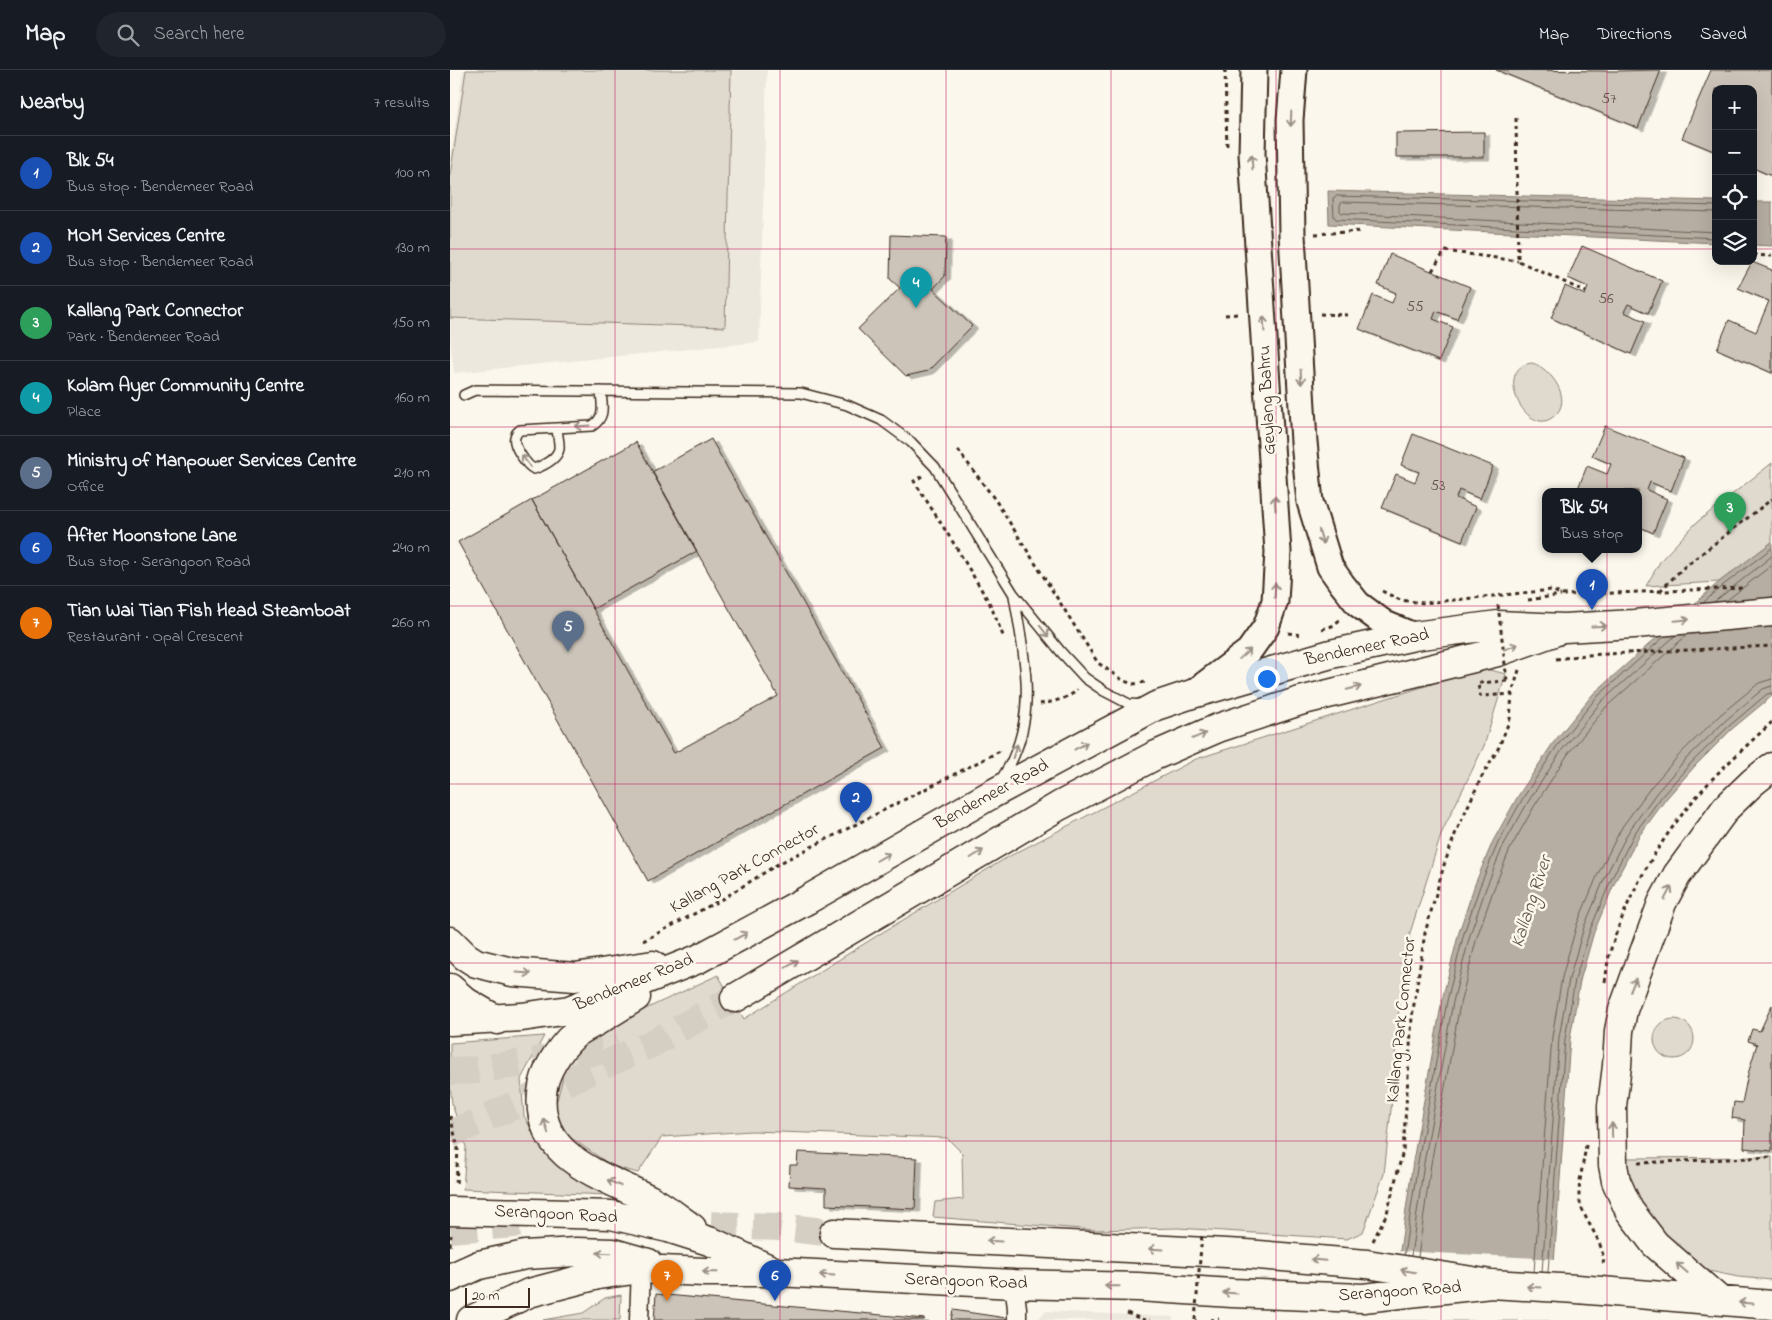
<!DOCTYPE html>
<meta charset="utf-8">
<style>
:root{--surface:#171b24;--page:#20242c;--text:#f1f3f6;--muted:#9ea1a6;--line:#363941;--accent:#0f766e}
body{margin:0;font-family:"Indie Flower",sans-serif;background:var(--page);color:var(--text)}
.controls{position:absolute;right:15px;top:15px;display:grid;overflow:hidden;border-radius:10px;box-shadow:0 5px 20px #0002}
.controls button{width:45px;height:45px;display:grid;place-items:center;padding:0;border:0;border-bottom:1px solid var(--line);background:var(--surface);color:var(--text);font:25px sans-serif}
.scale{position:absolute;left:15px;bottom:12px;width:65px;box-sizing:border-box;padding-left:5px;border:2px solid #3b2a1e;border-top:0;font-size:14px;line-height:18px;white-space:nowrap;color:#3b2a1e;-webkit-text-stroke:4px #fbf7ec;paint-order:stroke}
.you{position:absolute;left:816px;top:608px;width:18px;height:18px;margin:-12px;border:4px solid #fff;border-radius:50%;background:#1a73e8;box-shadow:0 0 0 8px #1a73e833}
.badge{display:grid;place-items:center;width:32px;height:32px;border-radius:50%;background:var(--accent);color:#fff;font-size:16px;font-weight:700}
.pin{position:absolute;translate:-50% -41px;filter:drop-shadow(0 1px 2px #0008)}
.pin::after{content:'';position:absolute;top:26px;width:18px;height:15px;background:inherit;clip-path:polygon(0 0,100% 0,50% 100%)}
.popup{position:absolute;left:1092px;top:418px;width:100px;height:65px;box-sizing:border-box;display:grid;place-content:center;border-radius:10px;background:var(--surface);filter:drop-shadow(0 1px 4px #0005);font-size:16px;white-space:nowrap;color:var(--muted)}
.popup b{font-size:19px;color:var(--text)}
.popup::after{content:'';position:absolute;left:50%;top:100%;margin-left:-10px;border:10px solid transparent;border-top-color:var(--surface)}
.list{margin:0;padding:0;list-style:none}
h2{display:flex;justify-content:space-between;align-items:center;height:65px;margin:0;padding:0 20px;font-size:21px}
h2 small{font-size:16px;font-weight:400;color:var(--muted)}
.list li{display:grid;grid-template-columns:32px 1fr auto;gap:15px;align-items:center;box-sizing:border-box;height:75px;padding:0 20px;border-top:1px solid var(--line)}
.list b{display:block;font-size:19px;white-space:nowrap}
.list p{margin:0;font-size:16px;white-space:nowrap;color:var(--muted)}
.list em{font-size:16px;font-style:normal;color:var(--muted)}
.icon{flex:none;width:28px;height:28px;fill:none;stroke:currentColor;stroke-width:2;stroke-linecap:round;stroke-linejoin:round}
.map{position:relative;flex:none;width:1322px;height:1250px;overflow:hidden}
header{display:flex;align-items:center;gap:30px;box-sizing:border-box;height:70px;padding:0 25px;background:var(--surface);border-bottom:1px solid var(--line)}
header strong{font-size:24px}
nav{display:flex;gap:28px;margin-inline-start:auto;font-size:18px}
.search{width:350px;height:45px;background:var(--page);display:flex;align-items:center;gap:12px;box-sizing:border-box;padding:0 18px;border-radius:28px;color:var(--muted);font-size:19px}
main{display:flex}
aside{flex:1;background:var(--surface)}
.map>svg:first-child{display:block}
.built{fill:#ede8dd}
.green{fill:#dfd9ce;stroke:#8d8276}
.water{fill:#b6aea2;stroke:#85796d}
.pier{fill:#fbf7ec}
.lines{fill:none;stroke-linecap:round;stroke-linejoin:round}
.shore{stroke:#6c5f53;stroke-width:1}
.building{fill:#ccc4b9;stroke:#3b2a1e;filter:url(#shadow)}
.primary-tunnel{stroke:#d5cec3;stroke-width:28;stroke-dasharray:28 14;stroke-linecap:butt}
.service-casing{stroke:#3b2a1e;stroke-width:12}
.minor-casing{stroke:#3b2a1e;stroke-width:21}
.secondary-casing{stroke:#3b2a1e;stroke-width:29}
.primary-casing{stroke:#3b2a1e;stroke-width:31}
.path{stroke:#3b2a1e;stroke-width:3;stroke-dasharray:4 4;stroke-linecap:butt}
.service{stroke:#fbf7ec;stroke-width:9}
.minor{stroke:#fbf7ec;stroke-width:18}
.secondary{stroke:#fbf7ec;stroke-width:25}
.primary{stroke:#fbf7ec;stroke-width:28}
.path-bridge{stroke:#3b2a1e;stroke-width:3;stroke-dasharray:4 4;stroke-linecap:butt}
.oneway{stroke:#9b9085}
.grid{fill:none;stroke:#c2185b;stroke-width:1;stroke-opacity:0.55}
.labels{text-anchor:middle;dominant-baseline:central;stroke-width:5;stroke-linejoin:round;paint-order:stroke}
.number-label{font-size:15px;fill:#5f5045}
.street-label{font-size:18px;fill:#3b2a1e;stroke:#fbf7ec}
.water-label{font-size:19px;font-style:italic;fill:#605246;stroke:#fbf7ec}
</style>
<header>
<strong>Map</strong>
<div class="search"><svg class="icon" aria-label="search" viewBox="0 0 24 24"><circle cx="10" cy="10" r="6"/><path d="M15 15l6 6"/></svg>Search here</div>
<nav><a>Map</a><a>Directions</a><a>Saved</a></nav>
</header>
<main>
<aside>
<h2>Nearby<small>7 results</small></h2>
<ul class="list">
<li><span class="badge" style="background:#1a4fb4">1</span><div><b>Blk 54</b><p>Bus stop · Bendemeer Road</p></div><em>100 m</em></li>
<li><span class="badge" style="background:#1a4fb4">2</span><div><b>MOM Services Centre</b><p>Bus stop · Bendemeer Road</p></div><em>130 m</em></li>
<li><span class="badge" style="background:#2e9e5b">3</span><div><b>Kallang Park Connector</b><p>Park · Bendemeer Road</p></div><em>150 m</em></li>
<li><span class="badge" style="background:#0f9aa8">4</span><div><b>Kolam Ayer Community Centre</b><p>Place</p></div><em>160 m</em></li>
<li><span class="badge" style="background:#5c6f8a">5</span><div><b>Ministry of Manpower Services Centre</b><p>Office</p></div><em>210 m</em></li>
<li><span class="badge" style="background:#1a4fb4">6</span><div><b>After Moonstone Lane</b><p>Bus stop · Serangoon Road</p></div><em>240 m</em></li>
<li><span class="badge" style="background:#e8710a">7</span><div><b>Tian Wai Tian Fish Head Steamboat</b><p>Restaurant · Opal Crescent</p></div><em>260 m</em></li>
</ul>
</aside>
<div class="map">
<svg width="1322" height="1250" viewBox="0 0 1322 1250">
<defs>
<filter id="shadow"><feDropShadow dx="5.5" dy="3" stdDeviation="0" flood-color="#0004"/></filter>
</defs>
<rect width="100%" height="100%" fill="#fbf7ec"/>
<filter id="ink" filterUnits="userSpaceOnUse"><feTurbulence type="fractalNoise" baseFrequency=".02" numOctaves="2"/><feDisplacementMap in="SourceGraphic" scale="10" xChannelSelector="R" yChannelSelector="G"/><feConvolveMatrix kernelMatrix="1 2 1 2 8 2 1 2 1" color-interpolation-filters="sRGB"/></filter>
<g filter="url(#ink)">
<!-- built -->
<path class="built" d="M 13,0 L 317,0 L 309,272 L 4,303 L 0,266 L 0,91 Z
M 596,1241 L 723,1247 L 723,1250 L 587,1250 Z"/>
<!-- green -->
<path class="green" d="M 16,0 L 281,0 L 275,257 L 0,248 L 0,106 Z
M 1082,293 C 1101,298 1125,331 1103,347 C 1076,369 1042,297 1082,293 Z
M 1322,393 L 1322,472 L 1269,512 L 1196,516 L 1211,490 L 1246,453 Z
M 1032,598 L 1056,604 L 1034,676 L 992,762 L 960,863 L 948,947 L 941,1040 L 934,1104 L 913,1162 L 897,1169 L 728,1158 L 644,1160 L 483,1147 L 485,1132 L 513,1129 L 512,1083 L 497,1068 L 301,1061 L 212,1067 L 188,1103 L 162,1096 L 114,1063 L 105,1038 L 118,988 L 140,965 L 268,905 L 294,949 L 433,862 L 558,787 L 746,689 Z
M1204 969a20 20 0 1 1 40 0a20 20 0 1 1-40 0Z
M 94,966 L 71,1009 L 74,1046 L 90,1075 L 159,1125 L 13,1119 L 16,1077 L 2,1034 L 0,1015 L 0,973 Z
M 1322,1087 L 1322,1210 L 1288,1207 L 1259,1201 L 1226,1189 L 1178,1117 L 1177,1088 Z
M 171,1225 L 170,1250 L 93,1250 L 133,1243 L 155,1228 Z"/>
<!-- water -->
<path class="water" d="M 878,121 L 1266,131 L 1266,173 L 879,154 Z
M 1303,132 L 1322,132 L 1322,176 L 1303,175 Z
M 1322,472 L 1322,626 L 1282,659 L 1245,696 L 1216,729 L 1189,766 L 1165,812 L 1144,862 L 1130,911 L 1120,969 L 1100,1250 L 940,1250 L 963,1091 L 992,930 L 1009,862 L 1025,814 L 1043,771 L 1068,726 L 1103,673 L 1143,624 L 1269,512 Z"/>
<!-- pier -->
<path class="pier" d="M 947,1181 L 1107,1189 L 1102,1250 L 937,1250 Z"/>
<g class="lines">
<!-- shore -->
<path class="shore" d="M 1266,136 L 886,126 L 883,128 L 884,147 L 886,149 L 1266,168
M 1266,142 L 892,132 L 890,135 L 890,141 L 892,143 L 1266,162
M 1276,531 L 1322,495
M 1264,532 L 1322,486
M 1253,533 L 1272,516 L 1322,478
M 954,1185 L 968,1092 L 997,931 L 1014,863 L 1030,816 L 1048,773 L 1073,728 L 1107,676 L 1146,628 L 1215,566
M 961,1186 L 974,1093 L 1003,932 L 1020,865 L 1036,818 L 1053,776 L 1078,732 L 1112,680 L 1151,632 L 1226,565
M 968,1187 L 981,1094 L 1010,934 L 1027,867 L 1043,821 L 1060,779 L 1085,735 L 1118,684 L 1156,637 L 1238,564
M 1084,1202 L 1102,967 L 1112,907 L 1127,854 L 1148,804 L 1172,757 L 1201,717 L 1231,683 L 1270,645 L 1309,613 L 1322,609
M 1092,1202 L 1109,968 L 1119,909 L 1134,857 L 1155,807 L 1179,761 L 1207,722 L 1237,688 L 1275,651 L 1313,619 L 1322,616
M 1098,1202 L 1115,969 L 1125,910 L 1140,860 L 1161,810 L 1184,764 L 1212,726 L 1241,693 L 1279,656 L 1317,624 L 1322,623"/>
</g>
<!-- building -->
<path class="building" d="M 1046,0 L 1164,1 L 1211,0 L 1188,58 Z
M 1261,0 L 1322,0 L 1322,106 L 1303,98 L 1303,19 L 1266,19 L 1266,82 L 1232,68 Z
M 1034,62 L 1034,87 L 946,87 L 946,63 Z
M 441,165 L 496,167 L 495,206 L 483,219 L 522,256 L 478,301 L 456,306 L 408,259 L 450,218 L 440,209 Z
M 1132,176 L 1212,211 L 1198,243 L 1178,234 L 1174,242 L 1195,251 L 1181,284 L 1101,248 L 1115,216 L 1135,225 L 1138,217 L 1118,208 Z
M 940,184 L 1020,217 L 1007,249 L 986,241 L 983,249 L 1003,257 L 989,291 L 909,259 L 923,225 L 942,233 L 946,223 L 928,215 Z
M 1302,192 L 1322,200 L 1322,303 L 1267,279 L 1279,250 L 1306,262 L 1319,231 L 1288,218 Z
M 1155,356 L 1234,388 L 1221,421 L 1200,412 L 1197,420 L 1217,429 L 1203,463 L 1188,456 L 1188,421 L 1127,421 L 1137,396 L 1157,404 L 1161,394 L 1142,386 Z
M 963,364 L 1043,396 L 1030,429 L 1009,420 L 1006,428 L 1026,437 L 1012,471 L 932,438 L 946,404 L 965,412 L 969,402 L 951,395 Z
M 261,369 L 435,678 L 198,811 L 8,472 L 82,430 L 224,683 L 328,626 L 202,402 Z
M 186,372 L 247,481 L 143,539 L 82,430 Z
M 1322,935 L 1322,1081 L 1294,1078 L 1295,1050 L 1282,1048 L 1284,1032 L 1292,1033 L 1298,1004 L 1307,974 L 1298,971 L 1302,959 L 1310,961 Z
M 348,1082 L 467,1088 L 465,1139 L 376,1135 L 376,1118 L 339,1116 L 340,1095 L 347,1095 Z
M 206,1224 L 475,1249 L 474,1250 L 204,1250 Z
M 503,1240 L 556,1248 L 556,1250 L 501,1250 Z"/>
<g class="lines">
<!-- primary-tunnel -->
<path class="primary-tunnel" d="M 0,1001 L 26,1000 L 169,978
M 0,1064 L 201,974 L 285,928
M 219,1154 L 330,1157 L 384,1163
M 0,1159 L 78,1153"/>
<!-- service casing -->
<g class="service-casing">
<path id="service" d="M 14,325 L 25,320 L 351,323 L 397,335 L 431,350 L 461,372 L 485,397 L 563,523 L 611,582 L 635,608 L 654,621 L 679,634 L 693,635
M 107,358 C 107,364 110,373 109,379 C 107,389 92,396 84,399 C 77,396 62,375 65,367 C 66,363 67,362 70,360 L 142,356 C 156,347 152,336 151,321
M 550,711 C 554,704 560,696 563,688 C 587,636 573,579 564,526"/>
</g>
<!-- minor casing -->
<g class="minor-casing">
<path id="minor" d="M 564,1214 L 567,1238 L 567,1250
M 189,1250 L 191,1199"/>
</g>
<!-- secondary casing -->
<g class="secondary-casing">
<path id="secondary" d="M 844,0 L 840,50 L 842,165 L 854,372 L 860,432 L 880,497 L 892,514 L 908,534 L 935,554 L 964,566
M 746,621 L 799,581 L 816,557 L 825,531 L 828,482 L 802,84 L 804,0"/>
</g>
<!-- primary casing -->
<g class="primary-casing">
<path id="primary" d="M 0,871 L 15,886 L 26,893 L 62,902 L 125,907 L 203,895
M 0,918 L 16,932 L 47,950
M 186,927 C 173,935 161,943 147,951 C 140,955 131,959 125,964 C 109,979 94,1001 92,1023 C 85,1089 155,1106 201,1130 C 216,1138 229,1149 242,1158
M 285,928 L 609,736 L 704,686 L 768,658 L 850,631 L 1048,582 L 1104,562
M 0,951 L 72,947 L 119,940 L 248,889 L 357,830 L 542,724 L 706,636 L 742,624 L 881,584 L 964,566 L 1048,555 L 1114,558 L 1184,554 L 1322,542
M 0,1141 L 161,1145 L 218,1158 L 262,1172 L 326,1202 L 564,1214 L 688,1217 L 782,1223 L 913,1228 L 1041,1214
M 384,1163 L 796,1184 L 917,1194 L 1041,1214 L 1127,1219 L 1322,1235
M 0,1208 L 29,1195 L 75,1185 L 126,1182 L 163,1183 L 198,1193
M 1269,1230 L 1205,1174 L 1179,1140 L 1166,1111 L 1163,1095 L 1162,1036 L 1167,996 L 1169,961 L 1173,940 L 1212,833 L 1227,805 L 1276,738 L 1303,712 L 1322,697
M 21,1250 L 79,1223 L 148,1205 L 191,1199 L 254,1202 L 318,1202"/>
</g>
<!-- path -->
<path class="path" d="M 775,0 L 777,80
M 1066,48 L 1068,191 L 1136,222
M 865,164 L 911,161
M 1303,185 L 1322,186
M 982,201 L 995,181 L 1068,191
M 870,244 L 901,245
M 775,245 L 788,244
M 508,380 L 546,431 L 648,593 L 674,611 L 683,614 L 696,612
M 472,406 L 464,411 L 506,477 L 540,534 L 554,568
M 932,521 L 950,530 L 974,533 L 1102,520 L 1112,525 L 1294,518
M 1210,521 L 1233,498 L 1322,429
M 1078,530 L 1111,525
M 872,559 L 882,556 L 891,549
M 838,563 L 852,565
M 1106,589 L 1136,585 L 1322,576
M 1057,611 L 1028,613 L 1030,626 L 1062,624
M 590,634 C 601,632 620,629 627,619
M 193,871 L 274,828 L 328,794 L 550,681
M 1155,912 C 1157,902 1157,892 1160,882 C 1180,815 1220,752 1269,702 C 1286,685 1304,669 1322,652
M 0,1046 L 8,1078 L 6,1116
M 1136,1075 C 1134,1091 1129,1109 1129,1125 C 1130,1150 1157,1170 1153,1197
M 1188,1093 L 1322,1087
M 923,1171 L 937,1143 L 953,1081 L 962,947 L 975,863 L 994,795 L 1006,762 L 1031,708 L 1049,677 L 1060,649 L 1062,624 L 1069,600
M 0,1176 L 1,1165
M 677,1243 L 694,1250 L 700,1250
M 760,1250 L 769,1249"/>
<!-- service -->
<use href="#service" class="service"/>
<!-- minor -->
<use href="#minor" class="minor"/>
<!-- secondary -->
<use href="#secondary" class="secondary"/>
<!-- primary -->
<use href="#primary" class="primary"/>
<!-- path-bridge -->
<path class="path-bridge" d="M 1048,535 L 1057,611
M 745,1250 L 752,1164"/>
</g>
<!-- one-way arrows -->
<defs><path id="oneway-shaft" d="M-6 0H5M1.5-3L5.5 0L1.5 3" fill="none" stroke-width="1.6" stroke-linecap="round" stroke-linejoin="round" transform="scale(1.25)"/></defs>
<g class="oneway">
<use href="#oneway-shaft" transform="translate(841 49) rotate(92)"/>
<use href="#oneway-shaft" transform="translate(802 92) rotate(-94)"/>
<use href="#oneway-shaft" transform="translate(814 254) rotate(-93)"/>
<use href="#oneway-shaft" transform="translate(851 307) rotate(87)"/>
<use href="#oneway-shaft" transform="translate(132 356) rotate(176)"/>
<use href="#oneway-shaft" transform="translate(76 391) rotate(-126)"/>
<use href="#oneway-shaft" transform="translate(825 433) rotate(-94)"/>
<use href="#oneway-shaft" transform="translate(871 467) rotate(73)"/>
<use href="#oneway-shaft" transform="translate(825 520) rotate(-87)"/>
<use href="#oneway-shaft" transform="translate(1232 550) rotate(-5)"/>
<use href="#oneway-shaft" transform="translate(1149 556) rotate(-3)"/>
<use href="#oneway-shaft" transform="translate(594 561) rotate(51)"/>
<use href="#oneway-shaft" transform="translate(1061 577) rotate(-20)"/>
<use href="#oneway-shaft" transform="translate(795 584) rotate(-40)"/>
<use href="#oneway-shaft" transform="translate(904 618) rotate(-14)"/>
<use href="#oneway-shaft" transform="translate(749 666) rotate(-23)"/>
<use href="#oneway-shaft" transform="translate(631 676) rotate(-28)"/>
<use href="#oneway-shaft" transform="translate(565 681) rotate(-71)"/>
<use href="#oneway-shaft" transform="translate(527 784) rotate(-32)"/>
<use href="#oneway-shaft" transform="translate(433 787) rotate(-30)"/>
<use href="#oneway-shaft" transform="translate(1218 823) rotate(-62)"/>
<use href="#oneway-shaft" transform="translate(291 866) rotate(-28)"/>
<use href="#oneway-shaft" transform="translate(342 894) rotate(-30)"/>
<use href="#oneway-shaft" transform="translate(74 903) rotate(4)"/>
<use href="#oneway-shaft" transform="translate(1183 915) rotate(-67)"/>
<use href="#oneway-shaft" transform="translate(96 1056) rotate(-107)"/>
<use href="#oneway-shaft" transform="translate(1162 1060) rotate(-91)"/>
<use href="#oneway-shaft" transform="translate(164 1113) rotate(-155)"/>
<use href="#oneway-shaft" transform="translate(544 1171) rotate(-177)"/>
<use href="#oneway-shaft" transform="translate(706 1179) rotate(-177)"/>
<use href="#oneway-shaft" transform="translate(154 1183) rotate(-178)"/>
<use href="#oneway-shaft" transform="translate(868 1190) rotate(-175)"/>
<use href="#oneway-shaft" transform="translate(1232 1198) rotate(-139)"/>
<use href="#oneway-shaft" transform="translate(958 1201) rotate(-171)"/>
<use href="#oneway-shaft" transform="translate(260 1202) rotate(-179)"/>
<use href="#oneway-shaft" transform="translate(377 1205) rotate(-177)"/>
<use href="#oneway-shaft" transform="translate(662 1216) rotate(-179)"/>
<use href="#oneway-shaft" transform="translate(1084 1217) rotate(-177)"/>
<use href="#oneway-shaft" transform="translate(780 1223) rotate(-176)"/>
<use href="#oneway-shaft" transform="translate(1296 1233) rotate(-175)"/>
</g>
</g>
<!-- grid -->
<path class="grid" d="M 165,0 L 165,1250M 330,0 L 330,1250M 496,0 L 496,1250M 661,0 L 661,1250M 826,0 L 826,1250M 991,0 L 991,1250M 1157,0 L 1157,1250M 0,179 L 1266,179M 1303,179 L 1322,179M 0,357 L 1322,357M 0,536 L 1322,536M 0,714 L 1322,714M 0,893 L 1322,893M 0,1071 L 1322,1071"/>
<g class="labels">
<!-- number labels -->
<g class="number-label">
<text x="1159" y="29">57</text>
<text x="1156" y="229">56</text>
<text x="965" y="237">55</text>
<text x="988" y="416">53</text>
</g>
<!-- street labels -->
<g class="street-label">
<text transform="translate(818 330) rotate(-93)">Geylang Bahru</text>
<text transform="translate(917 578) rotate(-12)">Bendemeer Road</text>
<text transform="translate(542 725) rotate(-29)">Bendemeer Road</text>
<text transform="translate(295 799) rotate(-29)">Kallang Park Connector</text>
<text transform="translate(184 913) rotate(-22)">Bendemeer Road</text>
<text transform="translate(952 950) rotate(-84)">Kallang Park Connector</text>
<text transform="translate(106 1145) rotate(3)">Serangoon Road</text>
<text transform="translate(516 1212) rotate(2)">Serangoon Road</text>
<text transform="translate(950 1222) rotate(-4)">Serangoon Road</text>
</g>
<!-- water labels -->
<g class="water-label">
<text transform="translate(1082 832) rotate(-72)">Kallang River</text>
</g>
</g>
</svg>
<div class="controls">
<button>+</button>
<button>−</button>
<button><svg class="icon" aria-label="locate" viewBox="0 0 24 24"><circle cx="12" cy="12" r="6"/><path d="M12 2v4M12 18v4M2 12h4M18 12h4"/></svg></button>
<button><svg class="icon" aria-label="layers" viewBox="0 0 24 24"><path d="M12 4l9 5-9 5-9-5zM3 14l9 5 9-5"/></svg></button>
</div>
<div class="scale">20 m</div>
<div class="you"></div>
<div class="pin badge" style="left:1142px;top:540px;background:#1a4fb4">1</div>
<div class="popup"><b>Blk 54</b>Bus stop</div>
<div class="pin badge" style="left:406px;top:753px;background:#1a4fb4">2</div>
<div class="pin badge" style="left:1280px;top:463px;background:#2e9e5b">3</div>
<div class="pin badge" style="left:466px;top:238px;background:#0f9aa8">4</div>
<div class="pin badge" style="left:118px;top:582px;background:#5c6f8a">5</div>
<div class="pin badge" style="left:325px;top:1231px;background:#1a4fb4">6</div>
<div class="pin badge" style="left:217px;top:1231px;background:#e8710a">7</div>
</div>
</main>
